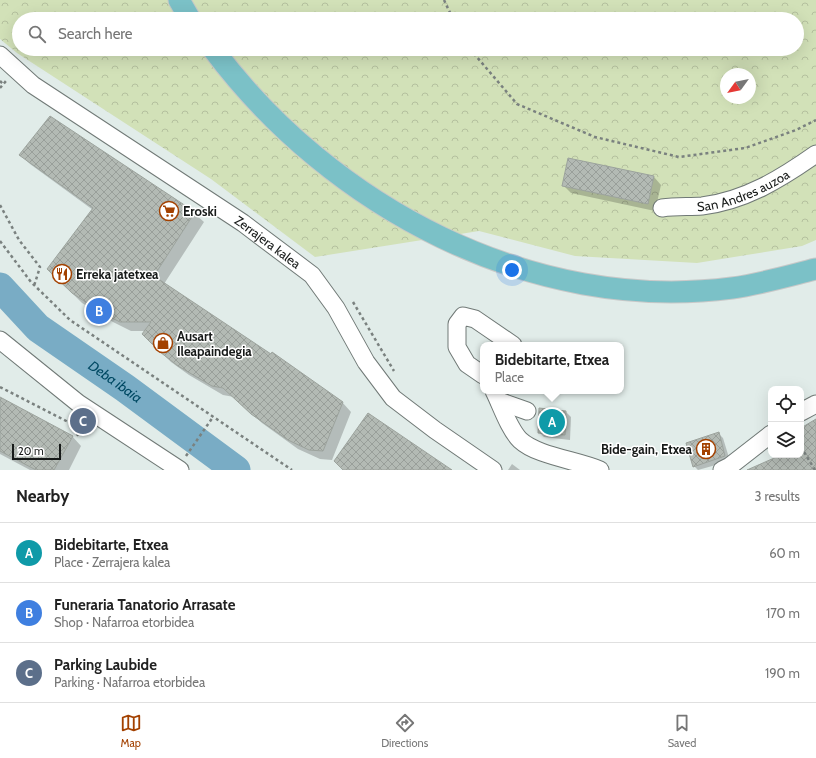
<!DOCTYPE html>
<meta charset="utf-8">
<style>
:root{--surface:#fff;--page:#f6f6f6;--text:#222;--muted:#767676;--line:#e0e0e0;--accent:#a34100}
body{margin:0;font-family:Cabin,sans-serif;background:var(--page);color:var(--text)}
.controls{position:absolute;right:12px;bottom:12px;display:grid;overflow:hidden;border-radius:8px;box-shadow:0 4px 16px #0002}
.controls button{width:36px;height:36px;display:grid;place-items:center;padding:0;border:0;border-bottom:1px solid var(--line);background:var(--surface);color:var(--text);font:20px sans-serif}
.compass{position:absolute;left:720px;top:68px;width:36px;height:36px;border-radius:50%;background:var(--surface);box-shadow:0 4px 16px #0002;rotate:237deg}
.scale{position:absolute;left:12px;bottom:10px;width:49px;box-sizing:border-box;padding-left:4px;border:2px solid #171a19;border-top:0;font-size:11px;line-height:14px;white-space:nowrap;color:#171a19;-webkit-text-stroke:3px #fff;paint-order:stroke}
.you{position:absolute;left:512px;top:270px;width:14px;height:14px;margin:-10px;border:3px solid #fff;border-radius:50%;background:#1a73e8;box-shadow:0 0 0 6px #1a73e833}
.badge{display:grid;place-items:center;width:26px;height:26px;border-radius:50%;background:var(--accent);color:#fff;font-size:13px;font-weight:700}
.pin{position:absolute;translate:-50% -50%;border:2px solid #fff;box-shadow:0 1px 4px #0006}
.popup{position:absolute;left:480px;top:342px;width:144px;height:52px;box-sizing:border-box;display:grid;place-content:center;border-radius:8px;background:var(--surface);filter:drop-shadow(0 1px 3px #0005);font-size:13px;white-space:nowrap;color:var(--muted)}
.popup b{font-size:15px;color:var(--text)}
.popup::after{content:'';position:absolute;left:50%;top:100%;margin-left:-8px;border:8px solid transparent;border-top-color:var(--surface)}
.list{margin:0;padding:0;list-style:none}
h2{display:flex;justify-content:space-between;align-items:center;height:52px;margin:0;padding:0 16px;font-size:17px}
h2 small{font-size:13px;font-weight:400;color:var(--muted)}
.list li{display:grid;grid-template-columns:26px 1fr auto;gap:12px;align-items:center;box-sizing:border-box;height:60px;padding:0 16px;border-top:1px solid var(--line)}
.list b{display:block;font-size:15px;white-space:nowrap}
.list p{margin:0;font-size:13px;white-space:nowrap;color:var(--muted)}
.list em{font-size:13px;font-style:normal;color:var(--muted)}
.icon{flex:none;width:22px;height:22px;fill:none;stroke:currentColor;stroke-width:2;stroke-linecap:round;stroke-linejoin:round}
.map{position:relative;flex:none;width:816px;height:470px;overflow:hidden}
.search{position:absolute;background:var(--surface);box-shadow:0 4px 16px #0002;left:12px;right:12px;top:12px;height:44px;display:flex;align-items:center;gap:10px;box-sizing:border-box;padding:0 14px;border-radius:22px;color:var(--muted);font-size:15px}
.sheet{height:232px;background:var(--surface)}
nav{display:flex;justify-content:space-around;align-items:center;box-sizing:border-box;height:56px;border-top:1px solid var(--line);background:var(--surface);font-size:11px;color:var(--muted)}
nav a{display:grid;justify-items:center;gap:2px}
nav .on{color:var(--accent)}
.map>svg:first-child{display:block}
.forest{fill:url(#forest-crowns);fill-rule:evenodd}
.shadow{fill:#0003}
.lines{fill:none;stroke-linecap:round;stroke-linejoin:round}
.river{stroke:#79acc5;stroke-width:29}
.building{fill:url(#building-cross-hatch);stroke:#9ca39d}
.minor-casing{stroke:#707976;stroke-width:19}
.major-casing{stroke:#c7c8c8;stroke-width:23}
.path{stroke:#7a817f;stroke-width:2.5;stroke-dasharray:3 3;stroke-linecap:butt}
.minor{stroke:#fff;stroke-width:17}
.major{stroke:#7bc1c7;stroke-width:21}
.labels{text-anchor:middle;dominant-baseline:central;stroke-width:3;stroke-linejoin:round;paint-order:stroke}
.street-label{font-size:13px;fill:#171a19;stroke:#fff}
.poi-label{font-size:13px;font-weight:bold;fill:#171a19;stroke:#fff;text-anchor:start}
.water-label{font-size:14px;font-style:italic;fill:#004963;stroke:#fff}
</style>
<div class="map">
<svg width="816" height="470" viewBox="0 0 816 470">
<defs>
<pattern id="forest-crowns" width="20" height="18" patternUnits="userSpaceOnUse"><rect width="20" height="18" fill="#d2e1b8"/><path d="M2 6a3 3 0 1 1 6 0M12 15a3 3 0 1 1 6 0" fill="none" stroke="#b4c09e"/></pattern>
<pattern id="building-cross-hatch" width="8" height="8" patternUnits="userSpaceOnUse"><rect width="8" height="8" fill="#b3bab4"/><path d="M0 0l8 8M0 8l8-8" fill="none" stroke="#999f9a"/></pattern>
</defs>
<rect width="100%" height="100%" fill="#e1ece9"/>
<!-- forest -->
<path class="forest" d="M 0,0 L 816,0 L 816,240 L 802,246 L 697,263 L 575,256 L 479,231 L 315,257 L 211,179 L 17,53 L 0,39 ZM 19,19 L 797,19 L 797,49 L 19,49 ZM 726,74 L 750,74 L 750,98 L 726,98 Z"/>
<!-- shadow -->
<path class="shadow" d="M 20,155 L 194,213 L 204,222 L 164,284 L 342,402 L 351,412 L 332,460 L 320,459 L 298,449 L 262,423 L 234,397 L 223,395 L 189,375 L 171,362 L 143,334 L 145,331 L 131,331 L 113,322 L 82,303 L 48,269 L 93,210 L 30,164 Z
M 654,177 L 661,185 L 655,211 L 571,193 L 563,185 Z
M 541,342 L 547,345 L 538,345 Z
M 0,399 L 72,436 L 81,446 L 69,470 L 30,470 L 0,454 Z
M 566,412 L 571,417 L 570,440 L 544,437 L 539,432 Z
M 718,433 L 723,438 L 730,461 L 698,470 L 694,466 Z
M 512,464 L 520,470 L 508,470 Z"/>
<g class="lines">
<!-- river -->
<path class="river" id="s1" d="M 0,287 L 38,328 L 125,388 L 236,470"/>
</g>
<!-- building -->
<path class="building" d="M 50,116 L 195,212 L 154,276 L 271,354 L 272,352 L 343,402 L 323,451 L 309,450 L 288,440 L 251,414 L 223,388 L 212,386 L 178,366 L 160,352 L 142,334 L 151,322 L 120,322 L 102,313 L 72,293 L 47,269 L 93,208 L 19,155 Z
M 568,158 L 654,176 L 648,204 L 562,186 Z
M 0,397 L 73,436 L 54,470 L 36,470 L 0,451 Z
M 539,408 L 566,411 L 565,435 L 538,433 Z
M 368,413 L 452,470 L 343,470 L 334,461 Z
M 816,419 L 816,470 L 747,470 L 781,455 L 801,455 L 801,428 Z
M 719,432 L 725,456 L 693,467 L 686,443 Z"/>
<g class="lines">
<!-- minor casing -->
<g class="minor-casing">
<g id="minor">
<path id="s2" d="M 0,55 L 33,85 L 243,223 L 312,275 L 336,308 L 366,362 L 393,398 L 435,430 L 493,470"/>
<path id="s3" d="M 662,208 C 676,206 689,207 702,206 C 745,201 782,178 816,154"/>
<path d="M 0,340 L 78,403 L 180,470"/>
<path d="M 483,375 L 467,364 L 457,347 L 457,324 L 463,316 L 475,319 L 513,345"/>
<path d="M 494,391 C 501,405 509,429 520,440 C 537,456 577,460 600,470"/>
<path d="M 499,401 L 527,411"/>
<path d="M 801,412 L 816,404"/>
<path d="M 722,470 L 730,466 L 771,434"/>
</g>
</g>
<!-- major casing -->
<g class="major-casing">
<path id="major" d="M 179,0 L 190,19
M 213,49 C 331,207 532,314 732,288 C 761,284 788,276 816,269"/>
</g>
<!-- path -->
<path class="path" d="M 444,0 L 453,19
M 470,49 L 517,104 L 595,137 L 679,157 L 745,148 L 796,130 L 816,120
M 0,81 L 3,84
M 0,88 L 6,81
M 0,205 L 19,240 L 40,267 L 34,286
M 0,241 L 31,282 L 70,320 L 292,470
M 353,302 L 394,371
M 0,387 L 76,426 L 81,430 L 76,437
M 801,447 L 815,470
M 186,456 L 213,417"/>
<!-- minor -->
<use href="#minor" class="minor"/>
<!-- major -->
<use href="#major" class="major"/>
</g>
<!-- icons -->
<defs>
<g id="supermarket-ring" transform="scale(1)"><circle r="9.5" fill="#fff" stroke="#a34100" stroke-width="1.5"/><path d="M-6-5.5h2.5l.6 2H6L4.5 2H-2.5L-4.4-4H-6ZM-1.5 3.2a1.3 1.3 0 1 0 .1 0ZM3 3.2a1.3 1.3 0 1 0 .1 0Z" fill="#a34100"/></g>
<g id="restaurant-ring" transform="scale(1)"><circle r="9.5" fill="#fff" stroke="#a34100" stroke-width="1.5"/><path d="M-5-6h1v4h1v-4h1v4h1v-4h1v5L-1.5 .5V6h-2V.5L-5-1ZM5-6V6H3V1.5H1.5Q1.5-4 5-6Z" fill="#a34100"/></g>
<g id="shop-ring" transform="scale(1)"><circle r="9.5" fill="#fff" stroke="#a34100" stroke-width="1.5"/><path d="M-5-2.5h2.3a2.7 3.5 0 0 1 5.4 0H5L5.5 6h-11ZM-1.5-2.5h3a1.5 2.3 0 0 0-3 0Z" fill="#a34100"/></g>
<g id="building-ring" transform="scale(1)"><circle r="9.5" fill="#fff" stroke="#a34100" stroke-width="1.5"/><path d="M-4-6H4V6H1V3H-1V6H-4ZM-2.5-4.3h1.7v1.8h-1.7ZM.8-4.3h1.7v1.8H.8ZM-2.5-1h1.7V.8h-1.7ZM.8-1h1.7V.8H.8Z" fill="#a34100"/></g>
</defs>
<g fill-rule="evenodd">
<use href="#supermarket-ring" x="169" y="211"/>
<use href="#restaurant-ring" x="62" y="274"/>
<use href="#shop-ring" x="163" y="343"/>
<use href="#building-ring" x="706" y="449"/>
</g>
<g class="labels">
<!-- street labels -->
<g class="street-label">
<text stroke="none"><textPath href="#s3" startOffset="84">San Andres auzoa</textPath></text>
<text stroke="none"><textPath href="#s2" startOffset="327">Zerrajera kalea</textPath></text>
</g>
<!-- poi labels -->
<g class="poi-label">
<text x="183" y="211">Eroski</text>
<text x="76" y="274">Erreka jatetxea</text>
<text x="177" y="336">Ausart<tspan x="177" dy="15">Ileapaindegia</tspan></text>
<text x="692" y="449" text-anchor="end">Bide-gain, Etxea</text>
</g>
<!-- water labels -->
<g class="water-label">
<text stroke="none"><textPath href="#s1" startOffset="150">Deba ibaia</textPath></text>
</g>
</g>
</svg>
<div class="controls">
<button><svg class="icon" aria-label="locate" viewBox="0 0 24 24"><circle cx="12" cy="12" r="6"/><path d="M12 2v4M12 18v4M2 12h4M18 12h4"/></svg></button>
<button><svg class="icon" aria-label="layers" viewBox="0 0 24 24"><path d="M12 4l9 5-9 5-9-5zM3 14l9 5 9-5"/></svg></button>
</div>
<svg class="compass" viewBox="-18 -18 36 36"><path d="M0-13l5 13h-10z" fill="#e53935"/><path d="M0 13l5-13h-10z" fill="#767676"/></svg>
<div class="scale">20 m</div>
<div class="you"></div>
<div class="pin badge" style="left:552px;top:422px;background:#0f9aa8">A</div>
<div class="popup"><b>Bidebitarte, Etxea</b>Place</div>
<div class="pin badge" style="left:99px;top:311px;background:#3f7fe0">B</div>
<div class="pin badge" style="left:83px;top:421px;background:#5c6f8a">C</div>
<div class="search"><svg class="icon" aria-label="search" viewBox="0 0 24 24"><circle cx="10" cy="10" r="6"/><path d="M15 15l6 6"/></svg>Search here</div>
</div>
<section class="sheet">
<h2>Nearby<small>3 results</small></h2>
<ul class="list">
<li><span class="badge" style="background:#0f9aa8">A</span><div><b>Bidebitarte, Etxea</b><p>Place · Zerrajera kalea</p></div><em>60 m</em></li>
<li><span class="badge" style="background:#3f7fe0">B</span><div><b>Funeraria Tanatorio Arrasate</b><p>Shop · Nafarroa etorbidea</p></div><em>170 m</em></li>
<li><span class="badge" style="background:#5c6f8a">C</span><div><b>Parking Laubide</b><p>Parking · Nafarroa etorbidea</p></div><em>190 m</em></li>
</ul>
</section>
<nav>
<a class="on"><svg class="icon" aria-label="map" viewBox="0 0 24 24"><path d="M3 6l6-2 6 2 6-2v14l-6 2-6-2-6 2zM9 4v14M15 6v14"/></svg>Map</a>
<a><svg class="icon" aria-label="directions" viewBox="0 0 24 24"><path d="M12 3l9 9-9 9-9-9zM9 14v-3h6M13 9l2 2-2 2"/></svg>Directions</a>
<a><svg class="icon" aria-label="saved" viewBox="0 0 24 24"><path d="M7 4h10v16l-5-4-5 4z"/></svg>Saved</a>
</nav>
